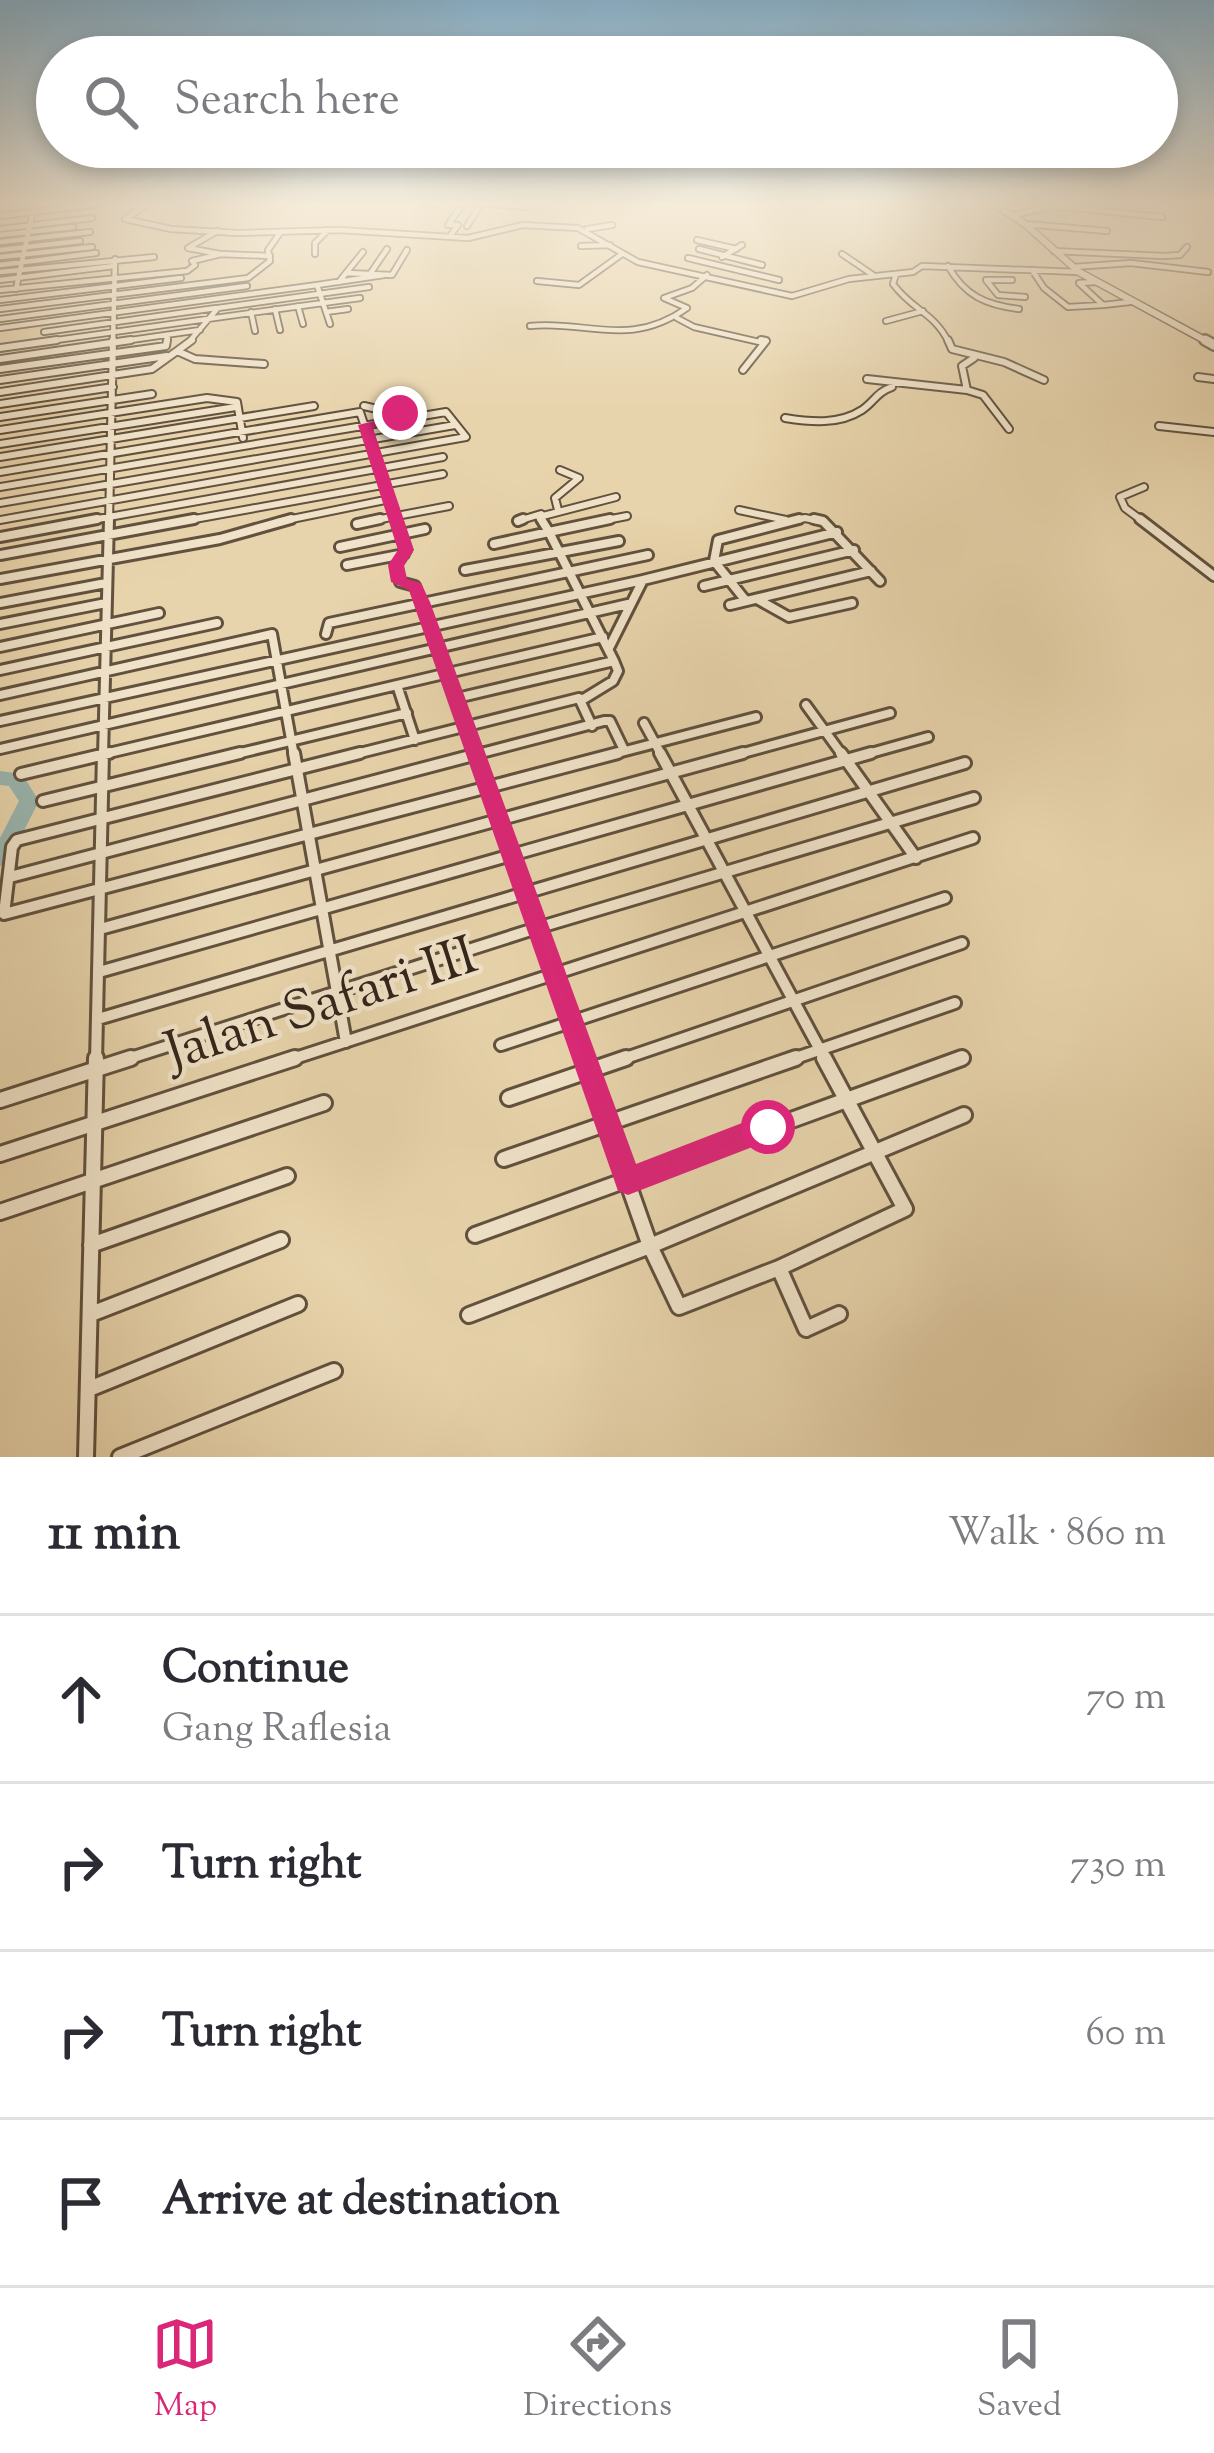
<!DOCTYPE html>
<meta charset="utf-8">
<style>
:root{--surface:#fff;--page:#f7f7f7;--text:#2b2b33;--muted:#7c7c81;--line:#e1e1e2;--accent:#db2777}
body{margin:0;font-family:"Sorts Mill Goudy",serif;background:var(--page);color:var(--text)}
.stop{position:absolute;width:36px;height:36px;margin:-27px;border:9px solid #db2777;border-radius:50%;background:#fff}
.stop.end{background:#db2777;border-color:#fff;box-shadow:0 3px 12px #0008}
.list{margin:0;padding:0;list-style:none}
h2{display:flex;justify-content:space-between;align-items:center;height:156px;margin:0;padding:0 48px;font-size:51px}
h2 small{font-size:39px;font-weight:400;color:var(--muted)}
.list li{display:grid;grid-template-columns:78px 1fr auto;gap:36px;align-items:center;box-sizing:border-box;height:168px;padding:0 48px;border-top:3px solid var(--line)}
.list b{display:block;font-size:45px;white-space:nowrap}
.list p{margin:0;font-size:39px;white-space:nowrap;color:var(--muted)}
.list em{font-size:39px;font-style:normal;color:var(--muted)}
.icon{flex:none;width:66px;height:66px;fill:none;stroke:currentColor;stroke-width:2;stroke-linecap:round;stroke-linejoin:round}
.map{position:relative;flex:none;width:1214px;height:1457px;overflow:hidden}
.search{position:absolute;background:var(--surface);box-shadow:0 6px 18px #0003;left:36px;right:36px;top:36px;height:132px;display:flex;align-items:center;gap:30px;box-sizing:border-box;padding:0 42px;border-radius:66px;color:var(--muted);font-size:45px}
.sheet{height:828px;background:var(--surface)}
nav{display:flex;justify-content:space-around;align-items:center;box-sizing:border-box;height:168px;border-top:3px solid var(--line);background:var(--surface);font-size:33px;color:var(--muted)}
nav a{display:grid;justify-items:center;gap:6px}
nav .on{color:var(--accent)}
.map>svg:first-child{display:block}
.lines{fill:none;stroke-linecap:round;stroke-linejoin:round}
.river{fill:#99b7b2;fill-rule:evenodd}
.minor-far4-casing{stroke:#61513e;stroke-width:8}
.minor-far3-casing{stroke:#61513e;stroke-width:10}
.minor-far2-casing{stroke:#61513e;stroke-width:14}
.minor-far1-casing{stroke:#61513e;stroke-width:16}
.minor-casing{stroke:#61513e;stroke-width:20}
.tertiary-far1-casing{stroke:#61513e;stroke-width:9}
.tertiary-casing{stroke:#61513e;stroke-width:14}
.minor-far4{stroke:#f0e3c9;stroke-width:4.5}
.minor-far3{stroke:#f0e3c9;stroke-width:6}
.minor-far2{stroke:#f0e3c9;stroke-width:8}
.minor-far1{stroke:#f0e3c9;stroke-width:10}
.minor{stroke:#f0e3c9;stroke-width:14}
.tertiary-far1{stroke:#f0e3c9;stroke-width:6}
.tertiary{stroke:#f0e3c9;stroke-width:9}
.route{fill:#db2777}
.labels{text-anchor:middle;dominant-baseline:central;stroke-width:9;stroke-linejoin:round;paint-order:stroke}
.near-street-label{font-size:54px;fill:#34251a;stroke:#f0e3c9}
</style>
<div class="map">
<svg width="1214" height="1457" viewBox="0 0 1214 1457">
<rect width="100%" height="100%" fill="#e8d4ac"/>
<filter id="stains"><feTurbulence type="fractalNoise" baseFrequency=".00167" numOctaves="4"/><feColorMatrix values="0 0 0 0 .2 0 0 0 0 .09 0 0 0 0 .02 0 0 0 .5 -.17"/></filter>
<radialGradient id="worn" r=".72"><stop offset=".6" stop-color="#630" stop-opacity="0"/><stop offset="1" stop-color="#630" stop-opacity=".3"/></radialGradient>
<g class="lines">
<!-- river -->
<path class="river" d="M 0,771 L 22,774 L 39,801 L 7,864 L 0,866 L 0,838 L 19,801 L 9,786 L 0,785 Z"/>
<!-- minor-far4 casing -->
<g class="minor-far4-casing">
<path id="minor-far4" d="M 148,204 L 125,219 L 171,229 L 238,233 L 339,230 L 468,238 L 523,225 L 578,228 L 638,262 L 792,296 L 849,279 L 913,272 L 922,266 L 1079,272
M 486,204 L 527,207
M 1013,215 L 1053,206 L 1162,217
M 0,216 L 101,204
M 1025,224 L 1107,231
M 467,226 L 479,207
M 0,229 L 92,218
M 587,229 L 612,225
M 217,231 L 188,248 L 220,254
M 0,235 L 73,227
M 450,236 L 458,225 L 448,225 L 463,204
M 697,240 L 736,249
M 0,242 L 90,232
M 581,246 L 610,245
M 387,249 L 370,274 L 392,275 L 407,250
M 699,249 L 762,265
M 0,250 L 80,241
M 1054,251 L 1164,256 L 1180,255 L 1187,247
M 315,254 L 315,243 L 328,230
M 842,254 L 873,275
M 0,257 L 92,247
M 722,257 L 742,245
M 688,258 L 779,280
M 0,265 L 96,253
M 948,266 C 965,296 986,305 1019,309
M 1073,267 L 1131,263 L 1208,272
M 1032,270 L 1044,288 L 1068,307 L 1103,305
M 0,272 L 154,257
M 346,273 L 363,252
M 896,274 L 893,284 C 913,311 934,312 949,343
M 0,280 L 114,266
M 1012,280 L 986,280 L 998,295 L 1025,297
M 537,281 L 579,285 L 622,254
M 339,282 L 346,273 L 370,274
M 1096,282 L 1079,283 L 1103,305 L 1130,302
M 16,289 L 34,206
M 0,290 L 187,271 L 195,265 L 192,261 L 221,254 L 270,256
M 0,300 L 181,278
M 298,306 L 303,324
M 0,309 L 248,278 L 270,261 L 268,250 L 280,233
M 275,309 L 280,330
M 251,312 L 255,331
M 326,312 L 348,309
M 677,318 L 694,327 L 764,343
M 0,319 L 247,286
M 886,321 L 923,311
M 330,324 L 323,303 L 360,298
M 530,326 C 587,320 629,349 687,308 L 664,298 L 692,288 L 707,275
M 0,328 L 317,285
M 44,332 L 216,308
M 35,343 L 323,303 L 317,285 L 384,275
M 110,343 L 200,330
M 113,343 L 115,259
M 167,343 L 168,335
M 188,343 L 218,308 L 369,287"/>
</g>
<!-- minor-far3 casing -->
<g class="minor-far3-casing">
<path id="minor-far3" d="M 192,340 L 177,351 L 195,359 L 264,364
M 948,340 L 952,349 L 1004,362 L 1044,380
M 0,348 L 57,340
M 0,359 L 131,340
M 0,369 L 166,346 L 167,340
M 743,370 L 766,341 L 761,340
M 1198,377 L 1214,379
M 867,379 L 967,390 L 962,366 L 974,358
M 0,380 L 167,356
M 967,390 L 983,395 L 1009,429
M 0,392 L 152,369 L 177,351
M 0,404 L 113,387
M 364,406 L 408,416
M 0,417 L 152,394
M 785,418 C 810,422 839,425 862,410 C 874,402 877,392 892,387
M 1159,426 L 1214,432
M 0,430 L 207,398 L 237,402 L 243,438
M 0,444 L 236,407
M 0,457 L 314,406
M 0,472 L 360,412 L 397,522
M 0,487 L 446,412 L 466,437 L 0,520
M 0,503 L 455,425
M 558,510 L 555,498 L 579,478 L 560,470
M 739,510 L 786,520
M 518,521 L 541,514
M 81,522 L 443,457
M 109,522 L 113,340
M 178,522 L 443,474
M 277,522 L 390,499
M 365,522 L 449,506
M 543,522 L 539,517 L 616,497
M 596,522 L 627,516
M 787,522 L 805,518 L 824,522
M 1144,522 L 1125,508 L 1120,497 L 1144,487"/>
</g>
<!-- minor-far2 casing -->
<g class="minor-far2-casing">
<path id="minor-far2" d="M 396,519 L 406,550 L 396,565 L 400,582 L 415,586 L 448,673 L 603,637
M 541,519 L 549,532 L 610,519
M 814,519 L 823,521 L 880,581
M 1140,519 L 1214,576
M 518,521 L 523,519
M 357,524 L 380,519
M 0,537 L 97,519
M 340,547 L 425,529
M 0,555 L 194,519
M 347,565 L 404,554
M 465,570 L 619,541
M 0,579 L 220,539 L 291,519
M 704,586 L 854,550
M 757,599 L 789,617 L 852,603
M 746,601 L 714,561 L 718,540 L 799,519
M 0,603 L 106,583
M 730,605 L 871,571
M 0,624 L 106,603
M 326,634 L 329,623 L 648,555
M 0,647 L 159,613
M 609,648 L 643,580 L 837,532
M 0,670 L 217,623
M 397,685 L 415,740
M 0,695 L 272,634 L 294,756
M 457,698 L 614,661 L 549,532 L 494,544
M 582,700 L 613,681 L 618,671 L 614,661
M 806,705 L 843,756
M 0,721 L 643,580
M 644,723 L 662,756
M 0,749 L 628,604
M 96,756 L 448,673 L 477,756
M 103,756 L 109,519
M 228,756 L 407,713
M 348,756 L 579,698 L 592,726
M 470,756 L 604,721 L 610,721 L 624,750
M 606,756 L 756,717
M 732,756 L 890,713
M 860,756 L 928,737"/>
</g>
<!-- minor-far1 casing -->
<g class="minor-far1-casing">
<path id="minor-far1" d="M 294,753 L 346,1042
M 360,753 L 17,840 L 12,847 L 4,914 L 618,753
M 476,753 L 585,1061
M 660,753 L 826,1061
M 841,753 L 916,858
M 21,774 L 109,753
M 43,801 L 240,753
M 10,877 L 481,753
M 100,929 L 743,753
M 99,972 L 871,753
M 98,1019 L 965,763
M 501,1045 L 945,898
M 96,1061 L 103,753
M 121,1061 L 537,928 L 974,798
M 286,1061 L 973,838
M 617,1061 L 962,943
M 787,1061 L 955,1003
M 953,1061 L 962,1058"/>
</g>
<!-- minor casing -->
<g class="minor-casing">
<path id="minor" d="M 584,1058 L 650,1246 L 679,1307 L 779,1268 L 905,1209 L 824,1058
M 509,1098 L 626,1058
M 0,1100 L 131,1058
M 0,1154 L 295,1058
M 504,1159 L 796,1058
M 0,1212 L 324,1103
M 475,1235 L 962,1058
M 91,1245 L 287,1176
M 779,1268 L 806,1329 L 839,1314
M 91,1314 L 281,1240
M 469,1315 L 650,1246 L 964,1115
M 89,1389 L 298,1304
M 86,1457 L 96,1058
M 120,1457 L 334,1371"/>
</g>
<!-- tertiary-far1 casing -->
<g class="tertiary-far1-casing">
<path id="tertiary-far1" d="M 994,204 L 1025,224 L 1079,272 L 1210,343"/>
</g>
<!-- tertiary casing -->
<g class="tertiary-casing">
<path id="tertiary" d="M 1205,340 L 1214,345"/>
</g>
<!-- minor-far4 -->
<use href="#minor-far4" class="minor-far4"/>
<!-- minor-far3 -->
<use href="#minor-far3" class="minor-far3"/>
<!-- minor-far2 -->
<use href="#minor-far2" class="minor-far2"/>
<!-- minor-far1 -->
<use href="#minor-far1" class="minor-far1"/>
<!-- minor -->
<use href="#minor" class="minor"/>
<!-- tertiary-far1 -->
<use href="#tertiary-far1" class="tertiary-far1"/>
<!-- tertiary -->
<use href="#tertiary" class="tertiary"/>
</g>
<!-- sky -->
<linearGradient id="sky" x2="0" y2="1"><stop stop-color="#88b5d2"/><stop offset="0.5" stop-color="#f5ecda"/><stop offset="1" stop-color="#f5ecda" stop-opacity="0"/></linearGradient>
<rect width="1214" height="408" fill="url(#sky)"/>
<!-- route -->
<path class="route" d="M 400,409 L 420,417 L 373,428 L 414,550 L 404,565 L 407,579 L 421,583 L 430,602 L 636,1164 L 768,1113 L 778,1117 L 782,1127 L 778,1137 L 628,1195 L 618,1191 L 413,602 L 409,590 L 391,582 L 388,565 L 398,550 L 358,425 L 395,416 Z"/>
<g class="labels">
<!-- near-street labels -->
<g class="near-street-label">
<text transform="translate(322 1007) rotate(-18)">Jalan Safari III</text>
</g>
</g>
<rect width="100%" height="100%" filter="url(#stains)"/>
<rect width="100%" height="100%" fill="url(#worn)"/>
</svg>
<div class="stop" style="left:768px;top:1127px"></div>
<div class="stop end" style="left:400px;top:413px"></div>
<div class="search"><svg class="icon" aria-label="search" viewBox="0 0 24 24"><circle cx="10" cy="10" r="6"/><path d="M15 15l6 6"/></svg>Search here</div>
</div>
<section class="sheet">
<h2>11 min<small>Walk · 860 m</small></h2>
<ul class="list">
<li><svg class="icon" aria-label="ahead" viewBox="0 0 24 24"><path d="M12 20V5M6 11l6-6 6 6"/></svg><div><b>Continue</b><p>Gang Raflesia</p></div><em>70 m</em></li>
<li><svg class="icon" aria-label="right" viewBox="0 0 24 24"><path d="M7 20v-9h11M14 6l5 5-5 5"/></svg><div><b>Turn right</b></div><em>730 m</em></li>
<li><svg class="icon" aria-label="right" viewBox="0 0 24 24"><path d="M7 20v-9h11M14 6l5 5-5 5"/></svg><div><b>Turn right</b></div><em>60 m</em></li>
<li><svg class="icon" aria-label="arrive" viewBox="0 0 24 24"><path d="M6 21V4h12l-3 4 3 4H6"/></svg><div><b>Arrive at destination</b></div></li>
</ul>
</section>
<nav>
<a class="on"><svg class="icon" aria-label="map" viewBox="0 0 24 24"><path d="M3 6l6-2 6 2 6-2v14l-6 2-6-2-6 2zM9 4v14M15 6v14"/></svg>Map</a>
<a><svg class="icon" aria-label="directions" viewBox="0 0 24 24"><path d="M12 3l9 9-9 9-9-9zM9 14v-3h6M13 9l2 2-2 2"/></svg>Directions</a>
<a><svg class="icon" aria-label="saved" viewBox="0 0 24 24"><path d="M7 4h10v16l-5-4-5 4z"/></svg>Saved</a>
</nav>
